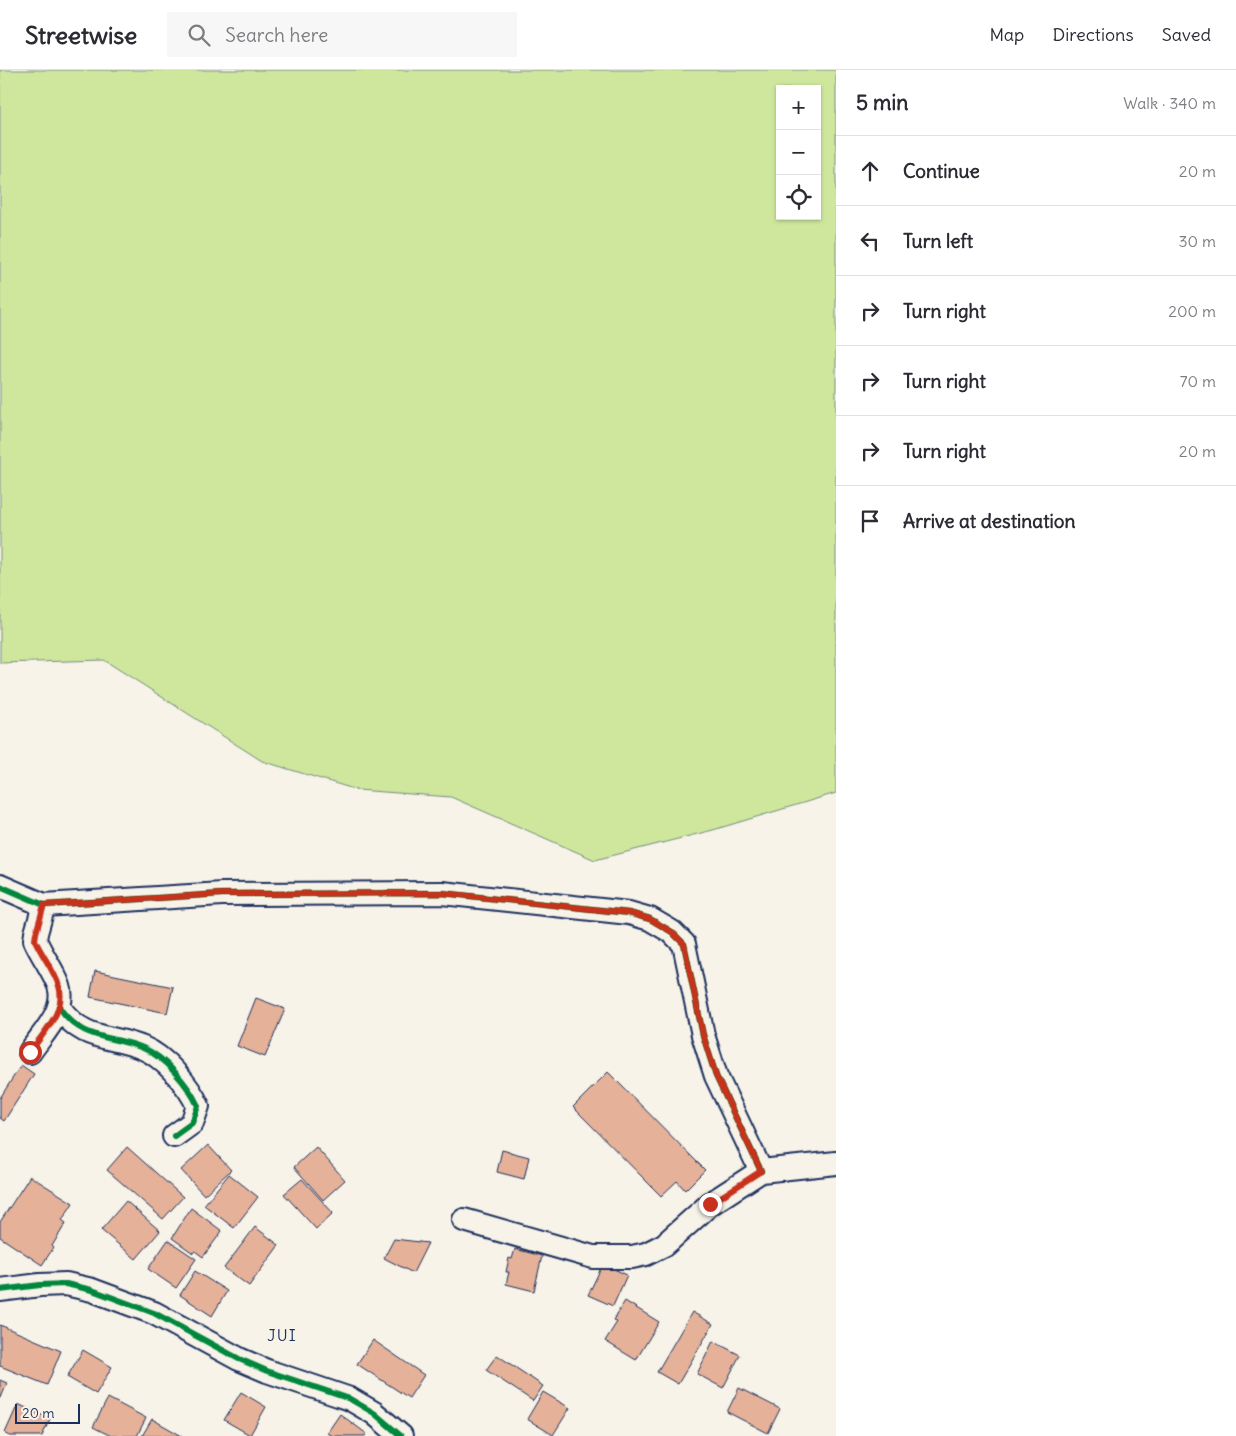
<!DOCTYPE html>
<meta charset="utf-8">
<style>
:root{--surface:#fff;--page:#f7f7f7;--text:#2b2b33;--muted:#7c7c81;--line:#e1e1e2}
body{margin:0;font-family:Delius,sans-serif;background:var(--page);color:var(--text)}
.controls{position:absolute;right:15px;top:15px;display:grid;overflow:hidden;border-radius:0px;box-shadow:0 1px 4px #0004}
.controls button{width:45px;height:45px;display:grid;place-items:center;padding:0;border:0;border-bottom:1px solid var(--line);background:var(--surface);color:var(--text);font:25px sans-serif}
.scale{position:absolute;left:15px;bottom:12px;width:65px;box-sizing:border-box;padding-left:5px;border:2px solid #1b2f5e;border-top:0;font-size:14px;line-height:18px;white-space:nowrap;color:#1b2f5e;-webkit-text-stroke:4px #f7f3e8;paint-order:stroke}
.stop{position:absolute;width:15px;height:15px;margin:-11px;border:4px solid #c8321e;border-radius:50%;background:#fff}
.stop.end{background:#c8321e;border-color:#fff;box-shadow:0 1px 5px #0008}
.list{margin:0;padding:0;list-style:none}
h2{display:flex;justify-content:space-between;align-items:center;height:65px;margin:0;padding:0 20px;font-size:21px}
h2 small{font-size:16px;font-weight:400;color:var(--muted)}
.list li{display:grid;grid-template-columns:32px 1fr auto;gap:15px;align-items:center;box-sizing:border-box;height:70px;padding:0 20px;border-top:1px solid var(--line)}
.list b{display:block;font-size:19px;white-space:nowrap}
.list em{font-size:16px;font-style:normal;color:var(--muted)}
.icon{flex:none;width:28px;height:28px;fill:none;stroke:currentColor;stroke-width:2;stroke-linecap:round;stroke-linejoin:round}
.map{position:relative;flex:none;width:836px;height:1366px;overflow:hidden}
header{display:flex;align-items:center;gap:30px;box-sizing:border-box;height:70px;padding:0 25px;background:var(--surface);border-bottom:1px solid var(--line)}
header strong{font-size:24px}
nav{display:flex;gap:28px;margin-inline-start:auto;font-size:18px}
.search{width:350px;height:45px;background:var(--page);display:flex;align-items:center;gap:12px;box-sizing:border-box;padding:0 18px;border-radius:0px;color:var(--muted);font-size:19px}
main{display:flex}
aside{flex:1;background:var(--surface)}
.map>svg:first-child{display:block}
.green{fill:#cee79d;stroke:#748b7e;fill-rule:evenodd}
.building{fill:#e5b198;stroke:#1b2f5e}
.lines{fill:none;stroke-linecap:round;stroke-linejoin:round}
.minor-casing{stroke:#1b2f5e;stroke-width:26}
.minor{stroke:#f7f3e8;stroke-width:22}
.cycleway-casing{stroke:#f7f3e8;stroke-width:9}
.cycleway{stroke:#00873e;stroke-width:6}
.route{stroke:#c8321e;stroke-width:6}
.labels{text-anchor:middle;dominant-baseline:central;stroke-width:4.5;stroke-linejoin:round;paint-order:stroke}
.neighbourhood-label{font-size:16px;letter-spacing:1px;fill:#1b2f5e;stroke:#f7f3e8}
</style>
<header>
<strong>Streetwise</strong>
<div class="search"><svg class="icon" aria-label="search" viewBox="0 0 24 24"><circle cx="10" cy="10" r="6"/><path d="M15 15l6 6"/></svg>Search here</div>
<nav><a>Map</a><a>Directions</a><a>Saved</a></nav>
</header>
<main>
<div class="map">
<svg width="836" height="1366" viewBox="0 0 836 1366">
<rect width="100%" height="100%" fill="#f7f3e8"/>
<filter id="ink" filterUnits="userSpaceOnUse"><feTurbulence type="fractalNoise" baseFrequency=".02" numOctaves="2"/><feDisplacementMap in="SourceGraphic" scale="10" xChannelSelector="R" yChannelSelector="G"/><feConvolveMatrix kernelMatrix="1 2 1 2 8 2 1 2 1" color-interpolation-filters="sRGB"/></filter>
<g filter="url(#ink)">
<!-- green -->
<path class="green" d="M 0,0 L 836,0 L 836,723 L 713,760 L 595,790 L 451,727 L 357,720 L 262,691 L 104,590 L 0,593 ZM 780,19 L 817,19 L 817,146 L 780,146 Z"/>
<!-- building -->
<path class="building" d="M 95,901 L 173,917 L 167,943 L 90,927 Z
M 256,928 L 285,939 L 265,987 L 237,976 Z
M 21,995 L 34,1004 L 4,1051 L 0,1048 L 0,1028 Z
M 608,1002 L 705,1100 L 685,1120 L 677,1111 L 661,1126 L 573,1037 Z
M 208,1075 L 231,1100 L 204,1125 L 181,1100 Z
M 127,1077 L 183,1127 L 163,1149 L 107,1100 Z
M 316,1077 L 345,1110 L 323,1130 L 294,1097 Z
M 502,1080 L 529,1087 L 524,1109 L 497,1102 Z
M 229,1104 L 258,1127 L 234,1158 L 204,1135 Z
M 30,1106 L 73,1133 L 62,1150 L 66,1153 L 52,1176 L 54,1177 L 42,1195 L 0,1167 L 0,1152 Z
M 302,1109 L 333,1143 L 316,1159 L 284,1124 Z
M 126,1131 L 160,1161 L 136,1189 L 101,1160 Z
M 191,1138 L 222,1161 L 203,1187 L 195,1181 L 193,1183 L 172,1168 Z
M 255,1157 L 279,1175 L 249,1216 L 224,1198 Z
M 394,1169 L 428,1173 L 413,1203 L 384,1188 Z
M 168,1170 L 196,1189 L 176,1218 L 148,1199 Z
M 515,1179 L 542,1186 L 534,1221 L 506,1214 L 509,1202 L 506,1202 L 509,1188 L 512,1189 Z
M 603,1194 L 627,1205 L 613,1236 L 588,1225 Z
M 195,1201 L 227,1221 L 212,1246 L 180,1225 Z
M 625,1231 L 659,1252 L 636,1290 L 605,1271 L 617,1252 L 613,1250 Z
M 692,1242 L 713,1254 L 678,1314 L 657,1302 Z
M 0,1255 L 61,1281 L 47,1315 L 0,1296 Z
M 373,1270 L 424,1305 L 409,1328 L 357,1294 Z
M 713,1271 L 740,1285 L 723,1318 L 697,1304 Z
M 83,1280 L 112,1297 L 96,1324 L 67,1307 Z
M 497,1285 L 543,1316 L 533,1331 L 486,1300 Z
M 0,1310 L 7,1313 L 1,1328 L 0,1328 Z
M 739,1318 L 780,1339 L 768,1363 L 727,1342 Z
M 241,1322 L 266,1337 L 250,1365 L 224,1350 Z
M 543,1322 L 570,1338 L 553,1365 L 527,1349 Z
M 108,1328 L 146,1348 L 137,1366 L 111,1366 L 93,1357 Z
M 18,1334 L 50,1349 L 42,1366 L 10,1366 L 5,1363 Z
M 340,1344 L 367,1364 L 365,1366 L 332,1366 L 327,1363 Z
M 152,1349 L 182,1366 L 142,1366 Z"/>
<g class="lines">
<!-- minor casing -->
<g class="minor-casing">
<path id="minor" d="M 0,816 L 44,835 L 222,824 L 442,823 L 629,843 L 650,849 L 672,862 L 684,874 L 703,965 L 716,1006 L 761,1101
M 59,937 C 83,972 109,964 143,978 C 165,987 189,1016 198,1036 L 192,1053 L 174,1066
M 30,982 C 43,963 67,940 59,916 C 53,900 42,886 35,870 L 36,863 L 44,835
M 464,1150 L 593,1187 L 632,1187 L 646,1184 L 664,1175 L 710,1134 L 761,1101 L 836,1093
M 0,1220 L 40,1215 L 66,1214 L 92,1220 L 154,1243 L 239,1289 L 267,1301 L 350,1329 L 374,1343 L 401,1366"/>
</g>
<!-- minor -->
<use href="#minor" class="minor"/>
<!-- cycleway casing -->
<g class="cycleway-casing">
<path id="cycleway" d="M 0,816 L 44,835 L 222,824 L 442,823 L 629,843 L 650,849 L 672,862 L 684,874 L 703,965 L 716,1006 L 761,1101
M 59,937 C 83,972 109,964 143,978 C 165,987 189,1016 198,1036 L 192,1053 L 174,1066
M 0,1220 L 40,1215 L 66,1214 L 92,1220 L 154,1243 L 239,1289 L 267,1301 L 350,1329 L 374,1343 L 401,1366"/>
</g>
<!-- cycleway -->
<use href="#cycleway" class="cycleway"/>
</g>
</g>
<g class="lines" filter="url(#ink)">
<!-- route -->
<path class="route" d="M 30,982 C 43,963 67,940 59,916 C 54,900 42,886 35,870 L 36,863 L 44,835 L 222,824 L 442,823 L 629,843 L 650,849 L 672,862 L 684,874 L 703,965 L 716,1006 L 761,1101 L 710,1134"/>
</g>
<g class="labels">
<!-- neighbourhood labels -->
<g class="neighbourhood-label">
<text x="282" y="1265">JUI</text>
</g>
</g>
</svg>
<div class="controls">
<button>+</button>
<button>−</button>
<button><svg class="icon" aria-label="locate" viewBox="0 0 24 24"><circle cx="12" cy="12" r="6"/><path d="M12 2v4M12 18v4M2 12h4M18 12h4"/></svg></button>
</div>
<div class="scale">20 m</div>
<div class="stop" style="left:30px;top:982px"></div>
<div class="stop end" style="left:710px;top:1134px"></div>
</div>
<aside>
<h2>5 min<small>Walk · 340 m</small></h2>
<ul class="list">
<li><svg class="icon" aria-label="ahead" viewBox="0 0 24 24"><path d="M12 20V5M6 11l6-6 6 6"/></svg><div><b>Continue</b></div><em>20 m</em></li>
<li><svg class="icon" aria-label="left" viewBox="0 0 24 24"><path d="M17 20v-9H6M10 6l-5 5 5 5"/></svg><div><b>Turn left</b></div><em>30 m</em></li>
<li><svg class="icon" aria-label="right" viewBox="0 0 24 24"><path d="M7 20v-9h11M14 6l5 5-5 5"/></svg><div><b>Turn right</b></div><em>200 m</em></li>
<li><svg class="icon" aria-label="right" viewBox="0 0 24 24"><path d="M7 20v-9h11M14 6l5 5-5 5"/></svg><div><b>Turn right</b></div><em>70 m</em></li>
<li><svg class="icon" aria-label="right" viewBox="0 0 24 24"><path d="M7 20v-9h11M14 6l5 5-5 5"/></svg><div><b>Turn right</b></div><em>20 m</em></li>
<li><svg class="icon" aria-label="arrive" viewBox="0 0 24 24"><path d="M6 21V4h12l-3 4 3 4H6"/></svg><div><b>Arrive at destination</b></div></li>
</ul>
</aside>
</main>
